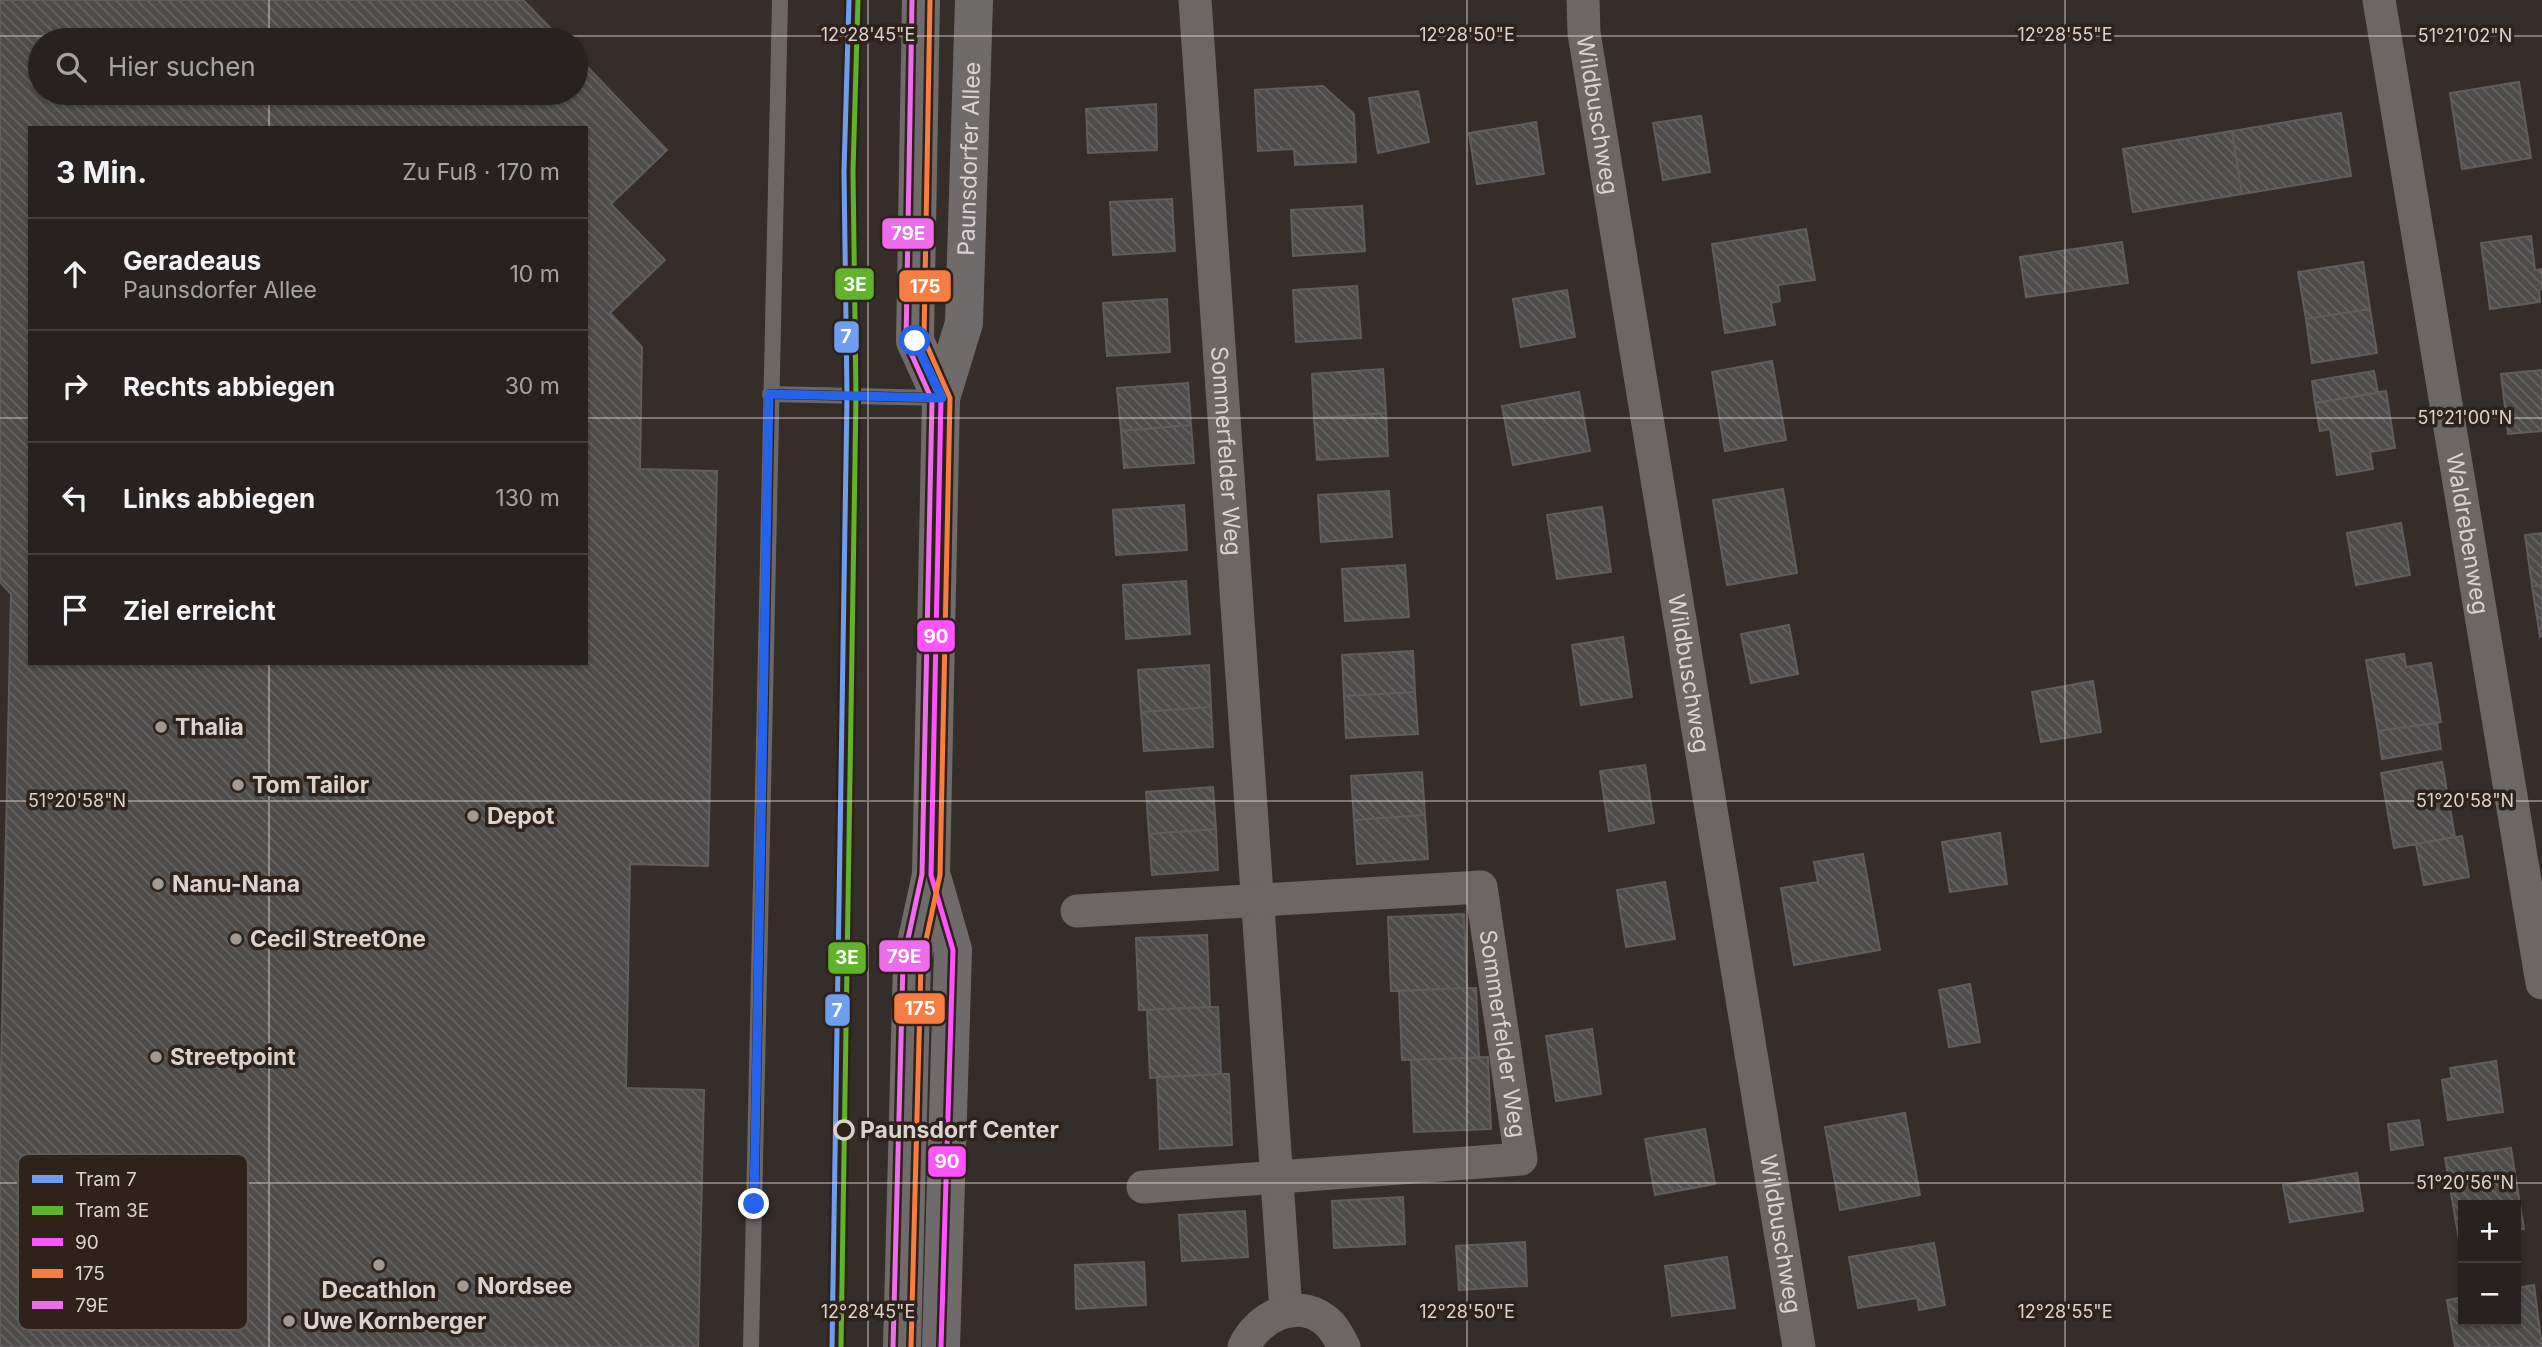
<!DOCTYPE html>
<html lang="de">
<meta charset="utf-8">
<style>
:root{--surface:#27221f;--page:#2f2a28;--text:#f1f3f6;--muted:#a4a4a4;--line:#433f3d}
body{margin:0;font-family:Inter,sans-serif;background:var(--page);color:var(--text)}
.controls{position:absolute;right:21px;bottom:21px;display:grid;overflow:hidden;border-radius:0px;box-shadow:0 2px 5px #0004}
.controls button{width:63px;height:63px;display:grid;place-items:center;padding:0;border:0;border-bottom:2px solid var(--line);background:var(--surface);color:var(--text);font:35px sans-serif}
.stop{position:absolute;width:21px;height:21px;margin:-16px;border:5px solid #2563eb;border-radius:50%;background:#fff}
.stop.end{background:#2563eb;border-color:#fff;box-shadow:0 2px 7px #0008}
.list{margin:0;padding:0;list-style:none}
h2{display:flex;justify-content:space-between;align-items:center;height:91px;margin:0;padding:0 28px;font-size:30px}
h2 small{font-size:23px;font-weight:400;color:var(--muted)}
.list li{display:grid;grid-template-columns:46px 1fr auto;gap:21px;align-items:center;box-sizing:border-box;height:112px;padding:0 28px;border-top:2px solid var(--line)}
.list b{display:block;font-size:26px;white-space:nowrap}
.list p{margin:0;font-size:23px;white-space:nowrap;color:var(--muted)}
.list em{font-size:23px;font-style:normal;color:var(--muted)}
.icon{flex:none;width:38px;height:38px;fill:none;stroke:currentColor;stroke-width:2;stroke-linecap:round;stroke-linejoin:round}
.map{position:relative;flex:none;width:2542px;height:1347px;overflow:hidden}
.search{position:absolute;background:var(--surface);box-shadow:0 2px 5px #0004;left:28px;top:28px;width:560px;height:77px;display:flex;align-items:center;gap:18px;box-sizing:border-box;padding:0 24px;border-radius:38px;color:var(--muted);font-size:26px}
.panel{position:absolute;background:var(--surface);box-shadow:0 2px 5px #0004;left:28px;top:126px;width:560px;height:539px;border-radius:0px}
.map>svg:first-child{display:block}
.building{fill:url(#building-back-hatch);stroke:#615d5e;stroke-width:2;fill-rule:evenodd}
.lines{fill:none;stroke-linecap:round;stroke-linejoin:round}
.lane{stroke:#6c6764;stroke-width:16}
.street{stroke:#6c6764;stroke-width:33}
.secondary{stroke:#706b6b;stroke-width:38}
.bus-1-casing{stroke:#2f221b;stroke-width:10}
.bus-2-casing{stroke:#2f221b;stroke-width:10}
.bus-3-casing{stroke:#2f221b;stroke-width:10}
.bus-1{stroke:#ff53ff;stroke-width:5}
.bus-2{stroke:#f77d43;stroke-width:5}
.bus-3{stroke:#ed6ded;stroke-width:5}
.tram-1-casing{stroke:#2f221b;stroke-width:10}
.tram-2-casing{stroke:#2f221b;stroke-width:10}
.tram-1{stroke:#6f9eef;stroke-width:5}
.tram-2{stroke:#62b32c;stroke-width:5}
.route{stroke:#2563eb;stroke-width:9}
.ticks{fill:none;stroke:#dbd3ce;stroke-width:2;stroke-opacity:0.45}
.poi-dot{fill:#a19994;stroke:#2f221b;stroke-width:2.5}
.stop-dot{fill:#2f221b;stroke:#dbd3ce;stroke-width:3.5}
.labels{text-anchor:middle;dominant-baseline:central;stroke-width:7;stroke-linejoin:round;paint-order:stroke}
.street-label{font-size:23px;fill:#dbd3ce;stroke:#2f221b}
.poi-label{font-size:23px;font-weight:bold;fill:#dbd3ce;stroke:#2f221b;text-anchor:start}
.stop-label{font-size:23px;font-weight:bold;fill:#dbd3ce;stroke:#2f221b;text-anchor:start}
.key{fill:#2f221b;stroke:#635751;stroke-width:2}
.key-label{font-size:19px;fill:#dbd3ce}
.ticks-label{font-size:18px;text-anchor:middle;fill:#dbd3ce;stroke:#2f221b;stroke-width:7;stroke-linejoin:round;paint-order:stroke}
.line-badge{stroke:#2f221b;stroke-width:2.5}
.badge-label{font-size:19px;text-anchor:middle;font-weight:bold;fill:#fff}
</style>
<div class="map">
<svg width="2542" height="1347" viewBox="0 0 2542 1347">
<defs>
<pattern id="building-back-hatch" width="6" height="6" patternUnits="userSpaceOnUse" patternTransform="scale(1.75)"><rect width="6" height="6" fill="#4e4b4b"/><path d="M-1 5l2 2M0 0l6 6M5-1l2 2" fill="none" stroke="#676464"/></pattern>
</defs>
<rect width="100%" height="100%" fill="#342d29"/>
<!-- building -->
<path class="building" d="M 0,0 L 523,0 L 562,40 L 40,40 L 40,93 L 576,93 L 576,55 L 667,150 L 611,204 L 665,260 L 610,313 L 642,347 L 640,469 L 717,471 L 708,866 L 630,864 L 626,1088 L 704,1090 L 698,1347 L 0,1347 L 0,1118 L 11,594 L 0,582 ZM 30,128 L 586,128 L 586,663 L 30,663 Z
M 2519,82 L 2531,158 L 2462,169 L 2450,93 Z
M 1323,86 L 1354,114 L 1356,162 L 1295,165 L 1294,149 L 1258,151 L 1255,90 Z
M 1418,91 L 1429,142 L 1378,153 L 1369,98 Z
M 1156,104 L 1157,150 L 1088,153 L 1086,109 Z
M 2341,113 L 2351,176 L 2242,194 L 2232,131 Z
M 1701,116 L 1710,172 L 1663,180 L 1653,123 Z
M 1536,122 L 1544,174 L 1477,184 L 1469,133 Z
M 2232,131 L 2242,194 L 2133,212 L 2123,149 Z
M 1172,199 L 1175,251 L 1113,255 L 1110,202 Z
M 1362,206 L 1365,251 L 1293,256 L 1291,210 Z
M 1806,229 L 1815,280 L 1778,285 L 1780,301 L 1771,303 L 1775,325 L 1725,333 L 1712,244 Z
M 2531,236 L 2535,270 L 2542,269 L 2542,289 L 2539,290 L 2540,302 L 2490,309 L 2481,243 Z
M 2122,242 L 2128,283 L 2026,297 L 2020,257 Z
M 2363,262 L 2370,309 L 2306,319 L 2298,272 Z
M 1357,286 L 1361,338 L 1296,342 L 1293,290 Z
M 1567,290 L 1575,337 L 1521,347 L 1513,299 Z
M 1167,299 L 1170,352 L 1107,356 L 1103,303 Z
M 2370,309 L 2377,353 L 2312,363 L 2306,319 Z
M 1772,361 L 1786,440 L 1725,451 L 1712,372 Z
M 1383,369 L 1386,413 L 1314,418 L 1312,374 Z
M 2542,370 L 2542,431 L 2508,434 L 2501,374 Z
M 2374,371 L 2378,393 L 2315,403 L 2312,381 Z
M 1188,383 L 1191,425 L 1121,431 L 1117,388 Z
M 2386,391 L 2395,448 L 2370,452 L 2373,469 L 2337,475 L 2330,429 L 2320,431 L 2315,403 Z
M 1579,392 L 1590,451 L 1513,465 L 1502,406 Z
M 1386,413 L 1388,456 L 1317,460 L 1314,418 Z
M 1191,425 L 1194,463 L 1124,468 L 1121,431 Z
M 1783,489 L 1797,573 L 1727,585 L 1713,500 Z
M 1389,491 L 1392,537 L 1321,542 L 1318,495 Z
M 1184,505 L 1187,550 L 1116,555 L 1113,510 Z
M 1602,507 L 1611,572 L 1557,579 L 1547,515 Z
M 2401,523 L 2410,575 L 2356,585 L 2347,533 Z
M 2542,533 L 2542,585 L 2532,586 L 2525,535 Z
M 1405,565 L 1409,617 L 1345,621 L 1342,569 Z
M 1186,581 L 1190,634 L 1126,639 L 1123,585 Z
M 2542,585 L 2542,636 L 2540,637 L 2532,586 Z
M 1789,625 L 1798,674 L 1751,683 L 1741,634 Z
M 1623,637 L 1632,697 L 1581,705 L 1572,645 Z
M 1413,651 L 1415,692 L 1344,696 L 1342,655 Z
M 2404,654 L 2406,667 L 2431,663 L 2441,722 L 2378,731 L 2366,660 Z
M 1209,665 L 1211,707 L 1141,712 L 1138,670 Z
M 2093,681 L 2101,732 L 2041,742 L 2032,692 Z
M 1415,692 L 1418,734 L 1346,738 L 1344,696 Z
M 1211,707 L 1213,747 L 1144,751 L 1141,712 Z
M 2437,723 L 2441,749 L 2382,759 L 2378,731 Z
M 2442,762 L 2455,837 L 2394,848 L 2381,773 Z
M 1645,765 L 1654,823 L 1609,831 L 1600,771 Z
M 1422,772 L 1425,815 L 1354,820 L 1351,776 Z
M 1213,787 L 1216,829 L 1149,834 L 1146,792 Z
M 1425,815 L 1428,859 L 1357,864 L 1354,820 Z
M 1216,829 L 1218,870 L 1152,875 L 1149,834 Z
M 2000,833 L 2007,884 L 1950,892 L 1942,842 Z
M 2462,836 L 2469,877 L 2424,885 L 2416,844 Z
M 1863,854 L 1880,950 L 1794,965 L 1781,888 L 1818,882 L 1814,862 Z
M 1665,882 L 1675,939 L 1626,947 L 1617,890 Z
M 1464,914 L 1467,988 L 1391,991 L 1388,917 Z
M 1207,935 L 1210,1007 L 1139,1010 L 1136,938 Z
M 1970,984 L 1980,1042 L 1949,1047 L 1939,990 Z
M 1467,988 L 1476,988 L 1479,1058 L 1402,1060 L 1399,991 Z
M 1210,1007 L 1218,1007 L 1221,1074 L 1150,1078 L 1147,1010 Z
M 1592,1029 L 1601,1094 L 1556,1101 L 1546,1036 Z
M 1488,1057 L 1491,1129 L 1414,1132 L 1411,1060 Z
M 2496,1061 L 2503,1112 L 2448,1120 L 2442,1080 L 2452,1078 L 2450,1068 Z
M 1221,1074 L 1229,1074 L 1232,1145 L 1160,1149 L 1157,1077 Z
M 1905,1113 L 1920,1195 L 1840,1210 L 1825,1127 Z
M 2419,1120 L 2423,1145 L 2391,1150 L 2388,1124 Z
M 1705,1129 L 1715,1184 L 1655,1195 L 1645,1139 Z
M 2511,1148 L 2524,1229 L 2516,1230 L 2516,1205 L 2463,1205 L 2463,1239 L 2459,1240 L 2445,1158 Z
M 2357,1173 L 2363,1211 L 2290,1222 L 2283,1185 Z
M 1403,1197 L 1405,1244 L 1334,1248 L 1332,1201 Z
M 1245,1211 L 1248,1257 L 1182,1261 L 1179,1215 Z
M 1525,1242 L 1527,1286 L 1459,1290 L 1456,1246 Z
M 1934,1243 L 1945,1305 L 1919,1310 L 1917,1298 L 1858,1308 L 1849,1257 Z
M 1727,1257 L 1735,1308 L 1672,1316 L 1665,1266 Z
M 1144,1262 L 1146,1305 L 1076,1309 L 1075,1265 Z
M 2534,1285 L 2542,1347 L 2455,1347 L 2447,1300 L 2463,1297 L 2463,1321 L 2516,1321 L 2516,1288 Z"/>
<g class="lines">
<!-- lane -->
<path class="lane" d="M 770,394 L 939,398
M 751,1347 L 780,0"/>
<!-- street -->
<g class="street">
<path id="s1" d="M 1195,0 L 1286,1311"/>
<path id="s2" d="M 1583,0 L 1584,33 L 1799,1347"/>
<path id="s3" d="M 2379,0 L 2542,983"/>
<path id="s4" d="M 1077,911 L 1481,887 L 1521,1159 L 1143,1187"/>
<path d="M 1244,1347 C 1257,1318 1296,1297 1325,1320 C 1334,1327 1339,1337 1344,1347"/>
</g>
<!-- secondary -->
<g class="secondary">
<path d="M 921,0 L 915,341 L 941,398"/>
<path d="M 933,880 L 953,950 L 941,1347"/>
<path id="s5" d="M 902,1347 L 912,962 L 931,875 L 941,398 L 964,323 L 974,0"/>
</g>
<!-- bus-1 casing -->
<g class="bus-1-casing">
<path id="bus-1" d="M 770,394 L 941,398
M 941,398 L 931,875 L 953,950 L 941,1347
M 754,1204 L 770,394"/>
</g>
<!-- bus-2 casing -->
<g class="bus-2-casing">
<path id="bus-2" d="M 911,1347 L 921,963 L 940,875 L 950,398 L 924,339 L 930,0"/>
</g>
<!-- bus-3 casing -->
<g class="bus-3-casing">
<path id="bus-3" d="M 893,1347 L 903,962 L 922,874 L 932,400 L 906,342 L 912,0"/>
</g>
<!-- bus-1 -->
<use href="#bus-1" class="bus-1"/>
<!-- bus-2 -->
<use href="#bus-2" class="bus-2"/>
<!-- bus-3 -->
<use href="#bus-3" class="bus-3"/>
<!-- tram-1 casing -->
<g class="tram-1-casing">
<path id="tram-1" d="M 832,1347 L 847,396 L 844,171 L 849,0"/>
</g>
<!-- tram-2 casing -->
<g class="tram-2-casing">
<path id="tram-2" d="M 841,1347 L 856,396 L 853,171 L 858,0"/>
</g>
<!-- tram-1 -->
<use href="#tram-1" class="tram-1"/>
<!-- tram-2 -->
<use href="#tram-2" class="tram-2"/>
</g>
<g class="lines">
<!-- route -->
<path class="route" d="M 754,1204 L 769,394 L 942,398 L 915,341"/>
</g>
<!-- ticks -->
<path class="ticks" d="M 269,0 L 269,40M 868,0 L 868,1347M 1467,0 L 1467,1347M 2065,0 L 2065,1347M 0,36 L 2542,36M 269,93 L 269,128M 0,418 L 30,418M 586,418 L 2542,418M 269,663 L 269,1347M 0,801 L 2542,801M 0,1183 L 2542,1183"/>
<!-- markers -->
<g class="poi-dot">
<circle cx="161" cy="727" r="7"/>
<circle cx="238" cy="785" r="7"/>
<circle cx="473" cy="816" r="7"/>
<circle cx="158" cy="884" r="7"/>
<circle cx="236" cy="939" r="7"/>
<circle cx="156" cy="1057" r="7"/>
<circle cx="379" cy="1265" r="7"/>
<circle cx="463" cy="1286" r="7"/>
<circle cx="289" cy="1321" r="7"/>
</g>
<circle class="stop-dot" cx="844" cy="1130" r="9"/>
<g class="labels">
<!-- street labels -->
<g class="street-label">
<text stroke="none"><textPath href="#s2" startOffset="116">Wildbuschweg</textPath></text>
<text stroke="none"><textPath href="#s5" startOffset="1194">Paunsdorfer Allee</textPath></text>
<text stroke="none"><textPath href="#s1" startOffset="452">Sommerfelder Weg</textPath></text>
<text stroke="none"><textPath href="#s3" startOffset="541">Waldrebenweg</textPath></text>
<text stroke="none"><textPath href="#s2" startOffset="682">Wildbuschweg</textPath></text>
<text stroke="none"><textPath href="#s4" startOffset="553">Sommerfelder Weg</textPath></text>
<text stroke="none"><textPath href="#s2" startOffset="1250">Wildbuschweg</textPath></text>
</g>
<!-- poi labels -->
<g class="poi-label">
<text x="175" y="727">Thalia</text>
<text x="252" y="785">Tom Tailor</text>
<text x="487" y="816">Depot</text>
<text x="172" y="884">Nanu-Nana</text>
<text x="250" y="939">Cecil StreetOne</text>
<text x="170" y="1057">Streetpoint</text>
<text x="477" y="1286">Nordsee</text>
<text x="379" y="1290" text-anchor="middle">Decathlon</text>
<text x="303" y="1321">Uwe Kornberger</text>
</g>
<!-- stop labels -->
<g class="stop-label">
<text x="860" y="1130">Paunsdorf Center</text>
</g>
</g>
<!-- legend -->
<rect x="18" y="1154" width="230" height="176" rx="10" class="key"/>
<rect x="32" y="1175" width="31" height="8" fill="#6f9eef"/>
<rect x="32" y="1206" width="31" height="9" fill="#62b32c"/>
<rect x="32" y="1238" width="31" height="8" fill="#ff53ff"/>
<rect x="32" y="1269" width="31" height="9" fill="#f77d43"/>
<rect x="32" y="1301" width="31" height="8" fill="#ed6ded"/>
<g class="key-label">
<text x="75" y="1186">Tram 7</text>
<text x="75" y="1217">Tram 3E</text>
<text x="75" y="1249">90</text>
<text x="75" y="1280">175</text>
<text x="75" y="1312">79E</text>
</g>
<g class="ticks-label">
<text x="868" y="41">12°28'45"E</text>
<text x="1467" y="41">12°28'50"E</text>
<text x="2065" y="41">12°28'55"E</text>
<text x="2465" y="42">51°21'02"N</text>
<text x="2465" y="424">51°21'00"N</text>
<text x="77" y="807">51°20'58"N</text>
<text x="2465" y="807">51°20'58"N</text>
<text x="2465" y="1189">51°20'56"N</text>
<text x="868" y="1318">12°28'45"E</text>
<text x="1467" y="1318">12°28'50"E</text>
<text x="2065" y="1318">12°28'55"E</text>
</g>
<g class="line-badge">
<rect x="881" y="217" width="54" height="33" rx="7" fill="#ed6ded"/>
<rect x="834" y="267" width="41" height="34" rx="7" fill="#62b32c"/>
<rect x="898" y="269" width="54" height="34" rx="7" fill="#f77d43"/>
<rect x="833" y="320" width="27" height="34" rx="7" fill="#6f9eef"/>
<rect x="916" y="619" width="40" height="34" rx="7" fill="#ff53ff"/>
<rect x="878" y="939" width="53" height="34" rx="7" fill="#ed6ded"/>
<rect x="827" y="941" width="40" height="34" rx="7" fill="#62b32c"/>
<rect x="893" y="992" width="53" height="33" rx="7" fill="#f77d43"/>
<rect x="824" y="993" width="27" height="34" rx="7" fill="#6f9eef"/>
<rect x="927" y="1145" width="40" height="33" rx="7" fill="#ff53ff"/>
</g>
<g class="badge-label">
<text x="908" y="240">79E</text>
<text x="855" y="291">3E</text>
<text x="925" y="293">175</text>
<text x="846" y="343">7</text>
<text x="936" y="643">90</text>
<text x="904" y="963">79E</text>
<text x="847" y="964">3E</text>
<text x="920" y="1015">175</text>
<text x="837" y="1017">7</text>
<text x="947" y="1168">90</text>
</g>
</svg>
<div class="controls">
<button>+</button>
<button>−</button>
</div>
<div class="stop" style="left:915px;top:341px"></div>
<div class="stop end" style="left:754px;top:1204px"></div>
<div class="search"><svg class="icon" aria-label="search" viewBox="0 0 24 24"><circle cx="10" cy="10" r="6"/><path d="M15 15l6 6"/></svg>Hier suchen</div>
<section class="panel">
<h2>3 Min.<small>Zu Fuß · 170 m</small></h2>
<ul class="list">
<li><svg class="icon" aria-label="ahead" viewBox="0 0 24 24"><path d="M12 20V5M6 11l6-6 6 6"/></svg><div><b>Geradeaus</b><p>Paunsdorfer Allee</p></div><em>10 m</em></li>
<li><svg class="icon" aria-label="right" viewBox="0 0 24 24"><path d="M7 20v-9h11M14 6l5 5-5 5"/></svg><div><b>Rechts abbiegen</b></div><em>30 m</em></li>
<li><svg class="icon" aria-label="left" viewBox="0 0 24 24"><path d="M17 20v-9H6M10 6l-5 5 5 5"/></svg><div><b>Links abbiegen</b></div><em>130 m</em></li>
<li><svg class="icon" aria-label="arrive" viewBox="0 0 24 24"><path d="M6 21V4h12l-3 4 3 4H6"/></svg><div><b>Ziel erreicht</b></div></li>
</ul>
</section>
</div>
